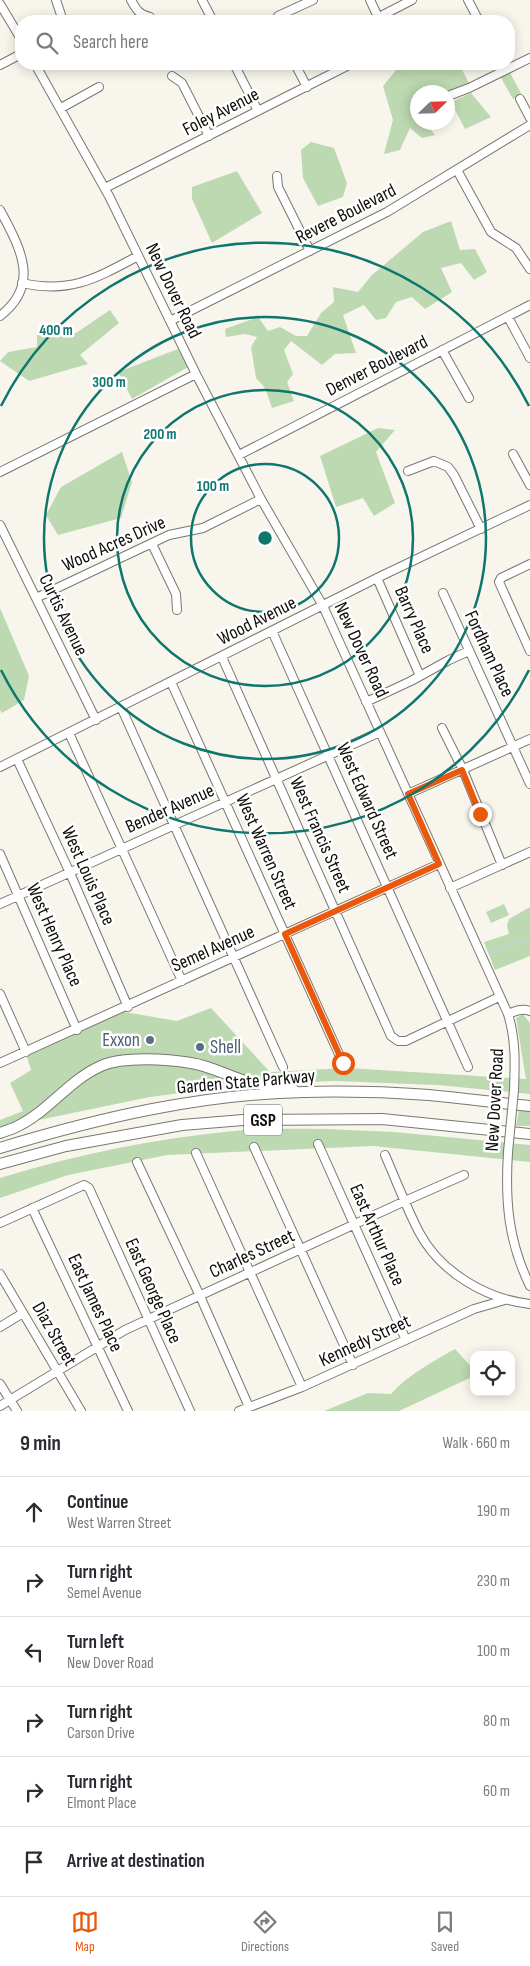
<!DOCTYPE html>
<meta charset="utf-8">
<style>
:root{--surface:#fff;--page:#f7f7f7;--text:#2b2b33;--muted:#7c7c81;--line:#e1e1e2;--accent:#ea580c}
body{margin:0;font-family:"Sofia Sans Condensed",sans-serif;background:var(--page);color:var(--text)}
.controls{position:absolute;right:15px;bottom:15px;display:grid;overflow:hidden;border-radius:10px;box-shadow:0 2px 12px #0003}
.controls button{width:45px;height:45px;display:grid;place-items:center;padding:0;border:0;border-bottom:1px solid var(--line);background:var(--surface);color:var(--text);font:25px sans-serif}
.compass{position:absolute;left:410px;top:85px;width:45px;height:45px;border-radius:50%;background:var(--surface);box-shadow:0 2px 12px #0003;rotate:67deg}
.stop{position:absolute;width:15px;height:15px;margin:-11px;border:4px solid #ea580c;border-radius:50%;background:#fff}
.stop.end{background:#ea580c;border-color:#fff;box-shadow:0 1px 5px #0008}
.list{margin:0;padding:0;list-style:none}
h2{display:flex;justify-content:space-between;align-items:center;height:65px;margin:0;padding:0 20px;font-size:21px}
h2 small{font-size:16px;font-weight:400;color:var(--muted)}
.list li{display:grid;grid-template-columns:32px 1fr auto;gap:15px;align-items:center;box-sizing:border-box;height:70px;padding:0 20px;border-top:1px solid var(--line)}
.list b{display:block;font-size:19px;white-space:nowrap}
.list p{margin:0;font-size:16px;white-space:nowrap;color:var(--muted)}
.list em{font-size:16px;font-style:normal;color:var(--muted)}
.icon{flex:none;width:28px;height:28px;fill:none;stroke:currentColor;stroke-width:2;stroke-linecap:round;stroke-linejoin:round}
.map{position:relative;flex:none;width:530px;height:1411px;overflow:hidden}
.search{position:absolute;background:var(--surface);box-shadow:0 2px 12px #0003;left:15px;right:15px;top:15px;height:55px;display:flex;align-items:center;gap:12px;box-sizing:border-box;padding:0 18px;border-radius:20px;color:var(--muted);font-size:19px}
.sheet{height:485px;background:var(--surface)}
nav{display:flex;justify-content:space-around;align-items:center;box-sizing:border-box;height:70px;border-top:1px solid var(--line);background:var(--surface);font-size:14px;color:var(--muted)}
nav a{display:grid;justify-items:center;gap:2px}
nav .on{color:var(--accent)}
.map>svg:first-child{display:block}
.green{fill:#bdd9b1}
.lines{fill:none;stroke-linecap:round;stroke-linejoin:round}
.stream{stroke:#bed1f6;stroke-width:1}
.minor-casing{stroke:#79776f;stroke-width:10}
.highway-casing{stroke:#79776f;stroke-width:12}
.minor{stroke:#fff;stroke-width:8}
.highway{stroke:#fff;stroke-width:10}
.minor-bridge-casing{stroke:#79776f;stroke-width:10;stroke-linecap:butt}
.minor-bridge{stroke:#fff;stroke-width:8}
.route{stroke:#ea580c;stroke-width:6}
.ring{fill:none;stroke:#0f766e;stroke-width:2.5}
.service-dot{fill:#5c6f8a;stroke:#fff;stroke-width:2}
.labels{text-anchor:middle;dominant-baseline:central;stroke-width:5;stroke-linejoin:round;paint-order:stroke}
.shield{fill:#fff;stroke:#565654;stroke-width:1}
.shield-label{font-size:18px;font-weight:bold;fill:#0e0d0a}
.street-label{font-size:19px;fill:#0e0d0a;stroke:#fff}
.service-label{font-size:19px;fill:#4e5e75;stroke:#fff;text-anchor:end}
.centre{fill:#0f766e;stroke:#fff;stroke-width:2.5}
.ring-label{font-size:15px;text-anchor:middle;font-weight:bold;fill:#0f766e;stroke:#fff;stroke-width:5;stroke-linejoin:round;paint-order:stroke}
</style>
<div class="map">
<svg width="530" height="1411" viewBox="0 0 530 1411">
<rect width="100%" height="100%" fill="#f8f6ec"/>
<!-- green -->
<path class="green" d="M 401,64 L 459,64 L 470,85 L 448,92 L 418,92 L 418,122 L 426,123 L 435,135 L 422,138 L 410,128 L 400,150 L 384,154 L 393,120 L 383,86 Z
M 509,71 L 522,95 L 513,99 L 500,76 Z
M 471,93 L 491,117 L 465,129 L 451,102 Z
M 311,142 L 334,148 L 347,183 L 343,197 L 318,206 L 303,178 L 301,150 Z
M 237,171 L 262,213 L 212,243 L 192,199 L 192,187 Z
M 451,221 L 460,250 L 475,249 L 487,272 L 474,280 L 461,263 L 441,268 L 452,292 L 425,309 L 412,297 L 396,302 L 386,318 L 376,320 L 364,305 L 343,315 L 356,353 L 335,354 L 322,365 L 291,341 L 284,350 L 293,374 L 287,382 L 294,401 L 272,408 L 265,388 L 256,378 L 251,347 L 257,337 L 245,334 L 226,337 L 225,329 L 258,317 L 268,331 L 280,327 L 296,336 L 307,336 L 321,313 L 334,302 L 333,287 L 358,292 L 372,275 L 423,232 Z
M 110,310 L 119,323 L 80,355 L 88,364 L 29,381 L 0,361 L 8,352 L 37,347 L 37,331 L 76,333 Z
M 178,349 L 190,366 L 132,399 L 118,372 Z
M 378,428 L 395,430 L 376,452 L 395,503 L 374,516 L 363,498 L 336,507 L 320,456 Z
M 122,452 L 132,482 L 121,518 L 58,535 L 46,515 L 61,487 Z
M 0,608 L 29,676 L 24,700 L 2,713 L 0,710 Z
M 504,904 L 509,915 L 491,923 L 486,912 Z
M 530,907 L 530,956 L 495,970 L 484,942 L 509,934 L 507,926 L 509,919 Z
M 211,1008 L 270,1072 L 348,1068 L 526,1079 L 516,1018 L 523,1014 L 530,1023 L 530,1094 L 437,1085 L 335,1081 L 242,1085 L 150,1097 L 0,1128 L 0,1120 L 23,1111 L 10,1083 L 31,1070 L 26,1054 L 119,1011 L 177,1021 Z
M 519,1110 L 530,1111 L 530,1126 L 516,1126 Z
M 325,1129 L 394,1132 L 530,1145 L 530,1162 L 373,1146 L 167,1155 L 68,1175 L 0,1198 L 0,1178 C 77,1154 154,1139 234,1131 C 264,1128 295,1129 325,1129 Z
M 455,1349 L 474,1370 L 474,1376 L 399,1411 L 324,1411 L 368,1393 L 391,1394 C 409,1374 432,1362 455,1349 Z"/>
<g class="lines">
<!-- stream -->
<path class="stream" d="M 487,951 L 530,939"/>
<!-- minor casing -->
<g class="minor-casing">
<path id="minor" d="M 56,0 L 63,21
M 131,0 C 136,9 139,15 150,17
M 202,0 L 213,21
M 370,0 L 380,21
M 468,0 L 479,21
M 0,4 L 21,39
M 379,17 L 412,0
M 275,21 L 278,16 L 313,0
M 35,64 L 109,196 L 196,374 L 261,499 L 323,606 L 508,1014 C 516,1040 515,1064 514,1090
M 234,64 L 258,111
M 295,64 L 307,87
M 0,65 L 21,54
M 172,76 L 182,83 L 209,136
M 448,96 L 469,88 L 530,58
M 520,99 L 530,118
M 61,108 L 99,87
M 457,170 L 491,232 L 516,248 L 530,269
M 277,176 L 278,187 L 310,251
M 105,188 L 351,64
M 0,210 C 19,246 42,284 0,316
M 22,283 C 70,294 97,278 138,256
M 508,317 L 530,358
M 170,321 L 387,212 L 530,125
M 442,350 L 469,398
M 513,454 L 530,485
M 239,455 L 530,305
M 408,471 L 434,461 L 448,467 L 454,475 L 481,529
M 0,472 L 196,374
M 0,525 L 96,720
M 152,544 L 176,594 L 177,610
M 530,564 L 501,578 L 499,582 L 530,651
M 377,578 L 420,676
M 443,593 L 530,784
M 36,598 L 169,535 L 203,528 L 261,499
M 272,631 L 468,1067
M 222,657 L 391,1036 L 398,1041 L 406,1041 L 499,997
M 171,682 L 343,1063
M 366,702 L 411,681 L 449,660 L 469,651
M 121,707 L 283,1067
M 442,728 L 463,770 L 502,865
M 69,733 L 182,981
M 17,759 L 70,873 L 128,1007
M 0,767 L 377,578 L 530,505
M 408,794 L 530,739
M 0,854 L 77,1030
M 450,888 L 530,852
M 0,904 L 380,732
M 0,994 L 26,1052
M 508,1014 C 515,1011 522,1008 530,1011
M 0,1063 L 439,864
M 318,1144 L 406,1340
M 254,1147 L 353,1365
M 508,1152 C 505,1201 508,1241 530,1286
M 196,1153 L 302,1387
M 385,1155 C 396,1180 406,1207 419,1232 C 440,1272 486,1299 530,1304
M 137,1162 L 200,1296 L 249,1407
M 32,1208 L 128,1411
M 0,1223 L 84,1185 L 89,1188 L 190,1411
M 0,1274 L 81,1411
M 0,1327 L 23,1313
M 0,1384 L 17,1411
M 0,1406 L 125,1330 L 405,1201 L 464,1175
M 239,1411 L 302,1387 L 474,1309 L 505,1300"/>
</g>
<!-- highway casing -->
<g class="highway-casing">
<path id="highway" d="M 0,1133 C 6,1131 12,1129 18,1126 C 49,1111 69,1080 101,1066 C 123,1056 168,1059 191,1063 C 211,1066 230,1077 249,1082 C 264,1086 280,1086 294,1090
M 0,1148 C 98,1118 201,1094 304,1092 C 345,1091 387,1092 429,1095 C 462,1098 496,1103 530,1106
M 0,1164 L 66,1146 L 182,1125 L 243,1120 L 382,1119 L 530,1134"/>
</g>
<!-- minor -->
<use href="#minor" class="minor"/>
<!-- highway -->
<use href="#highway" class="highway"/>
<!-- minor-bridge casing -->
<g class="minor-bridge-casing">
<path id="minor-bridge" d="M 508,1152 L 514,1090"/>
</g>
<!-- minor-bridge -->
<use href="#minor-bridge" class="minor-bridge"/>
</g>
<g class="lines">
<!-- route -->
<path class="route" d="M 343,1063 L 285,934 L 439,864 L 408,794 L 462,770 L 480,814"/>
</g>
<!-- distance rings -->
<g class="ring">
<circle cx="265" cy="538" r="74"/>
<circle cx="265" cy="538" r="148"/>
<circle cx="265" cy="538" r="221"/>
<path d="M529 670A295 295 0 0 1 1 670M1 406A295 295 0 0 1 529 406"/>
</g>
<!-- markers -->
<g class="service-dot">
<circle cx="150" cy="1040" r="5"/>
<circle cx="200" cy="1047" r="5"/>
</g>
<g class="labels">
<!-- shield labels -->
<rect class="shield" x="244" y="1104.5" width="38" height="31" rx="4"/>
<g class="shield-label">
<text x="263" y="1120">GSP</text>
</g>
<!-- street labels -->
<g class="street-label">
<text transform="translate(221 112) rotate(-27)">Foley Avenue</text>
<text transform="translate(346 214) rotate(-27)">Revere Boulevard</text>
<text transform="translate(173 291) rotate(64)">New Dover Road</text>
<text transform="translate(377 366) rotate(-27)">Denver Boulevard</text>
<text transform="translate(114 544) rotate(-24)">Wood Acres Drive</text>
<text transform="translate(63 615) rotate(64)">Curtis Avenue</text>
<text transform="translate(414 620) rotate(66)">Barry Place</text>
<text transform="translate(257 621) rotate(-27)">Wood Avenue</text>
<text transform="translate(361 650) rotate(65)">New Dover Road</text>
<text transform="translate(489 654) rotate(65)">Fordham Place</text>
<text transform="translate(367 801) rotate(66)">West Edward Street</text>
<text transform="translate(170 809) rotate(-24)">Bender Avenue</text>
<text transform="translate(320 835) rotate(66)">West Francis Street</text>
<text transform="translate(266 852) rotate(66)">West Warren Street</text>
<text transform="translate(88 876) rotate(66)">West Louis Place</text>
<text transform="translate(54 935) rotate(66)">West Henry Place</text>
<text transform="translate(213 949) rotate(-24)">Semel Avenue</text>
<text transform="translate(246 1082) rotate(-5)">Garden State Parkway</text>
<text transform="translate(495 1100) rotate(-87)">New Dover Road</text>
<text transform="translate(377 1235) rotate(66)">East Arthur Place</text>
<text transform="translate(252 1254) rotate(-25)">Charles Street</text>
<text transform="translate(153 1291) rotate(66)">East George Place</text>
<text transform="translate(95 1303) rotate(65)">East James Place</text>
<text transform="translate(54 1334) rotate(60)">Diaz Street</text>
<text transform="translate(365 1341) rotate(-25)">Kennedy Street</text>
</g>
<!-- service labels -->
<g class="service-label">
<text x="140" y="1040">Exxon</text>
<text x="210" y="1047" text-anchor="start">Shell</text>
</g>
</g>
<circle cx="265" cy="538" r="8" class="centre"/>
<g class="ring-label">
<text x="56" y="335">400 m</text>
<text x="109" y="387">300 m</text>
<text x="160" y="439">200 m</text>
<text x="213" y="491">100 m</text>
</g>
</svg>
<div class="controls">
<button><svg class="icon" aria-label="locate" viewBox="0 0 24 24"><circle cx="12" cy="12" r="6"/><path d="M12 2v4M12 18v4M2 12h4M18 12h4"/></svg></button>
</div>
<svg class="compass" viewBox="-18 -18 36 36"><path d="M0-13l5 13h-10z" fill="#e53935"/><path d="M0 13l5-13h-10z" fill="#7c7c81"/></svg>
<div class="stop" style="left:343px;top:1063px"></div>
<div class="stop end" style="left:480px;top:814px"></div>
<div class="search"><svg class="icon" aria-label="search" viewBox="0 0 24 24"><circle cx="10" cy="10" r="6"/><path d="M15 15l6 6"/></svg>Search here</div>
</div>
<section class="sheet">
<h2>9 min<small>Walk · 660 m</small></h2>
<ul class="list">
<li><svg class="icon" aria-label="ahead" viewBox="0 0 24 24"><path d="M12 20V5M6 11l6-6 6 6"/></svg><div><b>Continue</b><p>West Warren Street</p></div><em>190 m</em></li>
<li><svg class="icon" aria-label="right" viewBox="0 0 24 24"><path d="M7 20v-9h11M14 6l5 5-5 5"/></svg><div><b>Turn right</b><p>Semel Avenue</p></div><em>230 m</em></li>
<li><svg class="icon" aria-label="left" viewBox="0 0 24 24"><path d="M17 20v-9H6M10 6l-5 5 5 5"/></svg><div><b>Turn left</b><p>New Dover Road</p></div><em>100 m</em></li>
<li><svg class="icon" aria-label="right" viewBox="0 0 24 24"><path d="M7 20v-9h11M14 6l5 5-5 5"/></svg><div><b>Turn right</b><p>Carson Drive</p></div><em>80 m</em></li>
<li><svg class="icon" aria-label="right" viewBox="0 0 24 24"><path d="M7 20v-9h11M14 6l5 5-5 5"/></svg><div><b>Turn right</b><p>Elmont Place</p></div><em>60 m</em></li>
<li><svg class="icon" aria-label="arrive" viewBox="0 0 24 24"><path d="M6 21V4h12l-3 4 3 4H6"/></svg><div><b>Arrive at destination</b></div></li>
</ul>
</section>
<nav>
<a class="on"><svg class="icon" aria-label="map" viewBox="0 0 24 24"><path d="M3 6l6-2 6 2 6-2v14l-6 2-6-2-6 2zM9 4v14M15 6v14"/></svg>Map</a>
<a><svg class="icon" aria-label="directions" viewBox="0 0 24 24"><path d="M12 3l9 9-9 9-9-9zM9 14v-3h6M13 9l2 2-2 2"/></svg>Directions</a>
<a><svg class="icon" aria-label="saved" viewBox="0 0 24 24"><path d="M7 4h10v16l-5-4-5 4z"/></svg>Saved</a>
</nav>
